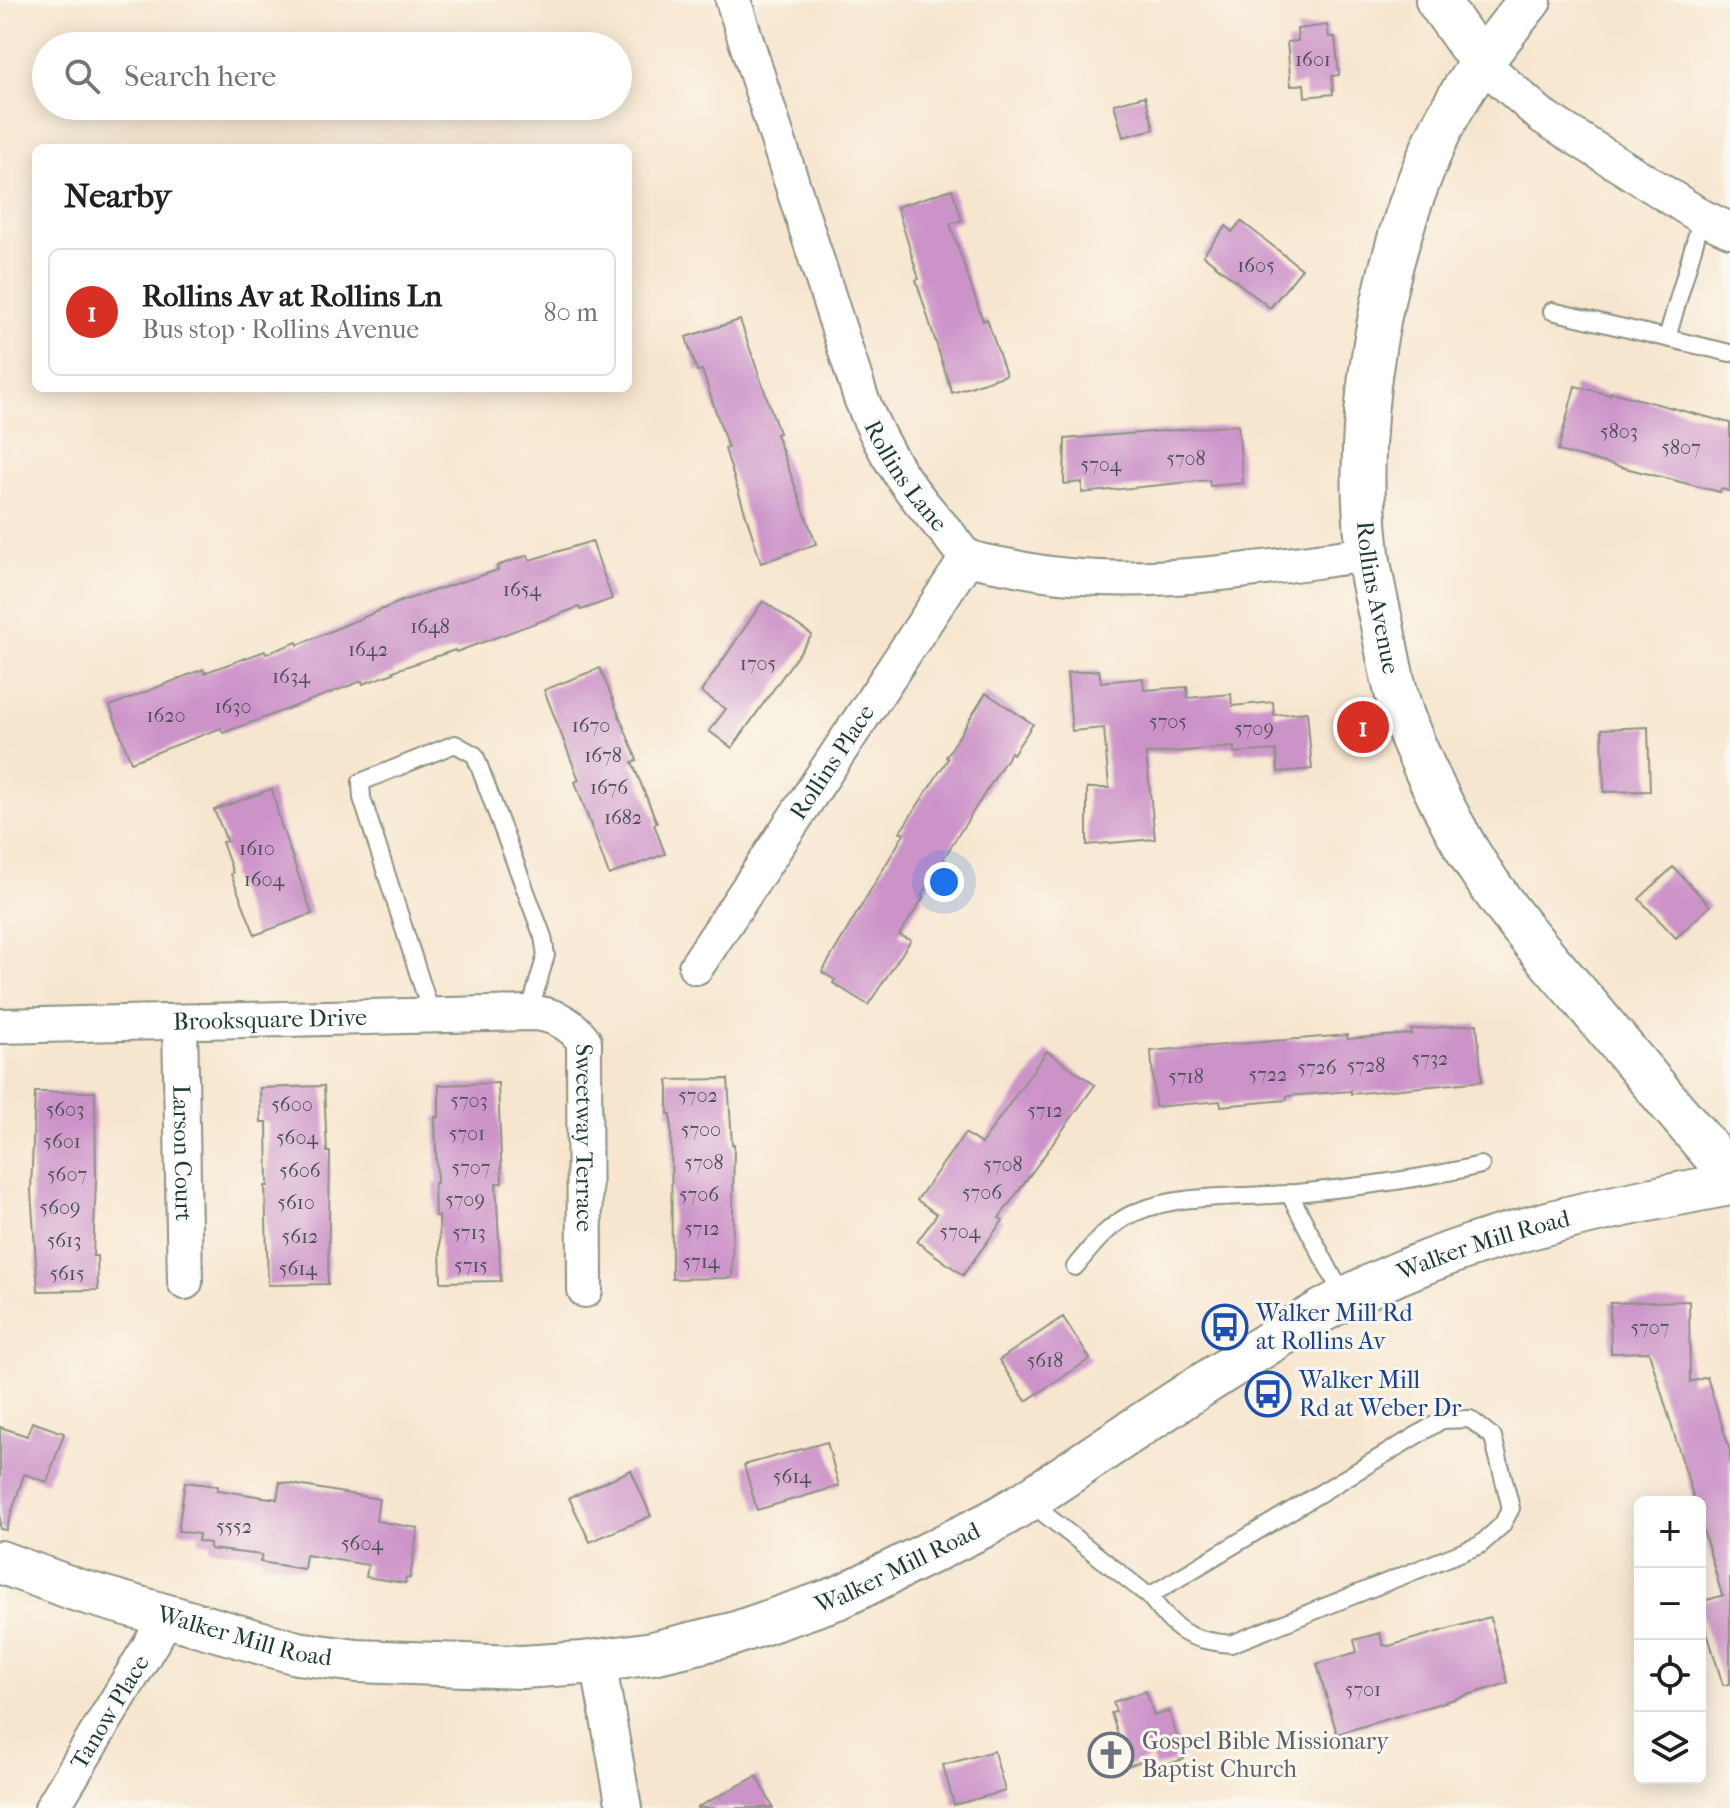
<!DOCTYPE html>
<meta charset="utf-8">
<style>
:root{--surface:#fff;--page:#f2f2f2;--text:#202124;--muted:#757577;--line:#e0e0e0;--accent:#d93025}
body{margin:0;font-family:"IM FELL French Canon",serif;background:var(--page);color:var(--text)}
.controls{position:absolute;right:24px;bottom:24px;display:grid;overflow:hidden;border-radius:12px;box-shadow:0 4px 20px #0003}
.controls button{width:72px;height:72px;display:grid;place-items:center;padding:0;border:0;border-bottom:2px solid var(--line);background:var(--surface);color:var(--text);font:40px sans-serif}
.you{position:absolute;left:944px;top:882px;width:28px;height:28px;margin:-20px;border:6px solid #fff;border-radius:50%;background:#1a73e8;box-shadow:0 0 0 12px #1a73e833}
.badge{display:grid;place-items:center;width:52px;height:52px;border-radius:50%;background:var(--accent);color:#fff;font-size:26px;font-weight:700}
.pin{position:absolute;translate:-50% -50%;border:4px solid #fff;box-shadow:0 2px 8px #0006}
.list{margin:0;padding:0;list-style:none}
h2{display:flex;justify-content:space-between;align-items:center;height:104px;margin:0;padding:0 32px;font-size:34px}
h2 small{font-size:26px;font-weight:400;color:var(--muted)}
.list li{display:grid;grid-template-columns:52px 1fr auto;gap:24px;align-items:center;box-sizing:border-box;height:128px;margin:0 16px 16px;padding:0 16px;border:2px solid var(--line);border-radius:12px}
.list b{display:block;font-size:30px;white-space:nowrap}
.list p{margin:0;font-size:26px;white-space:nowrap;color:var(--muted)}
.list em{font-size:26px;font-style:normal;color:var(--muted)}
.icon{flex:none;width:44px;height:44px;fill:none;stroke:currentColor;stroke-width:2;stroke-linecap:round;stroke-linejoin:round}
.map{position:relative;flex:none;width:1730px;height:1808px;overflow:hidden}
.search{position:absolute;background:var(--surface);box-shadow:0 4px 20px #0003;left:32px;top:32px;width:600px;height:88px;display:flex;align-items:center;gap:20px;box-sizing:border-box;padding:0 28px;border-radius:44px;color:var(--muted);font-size:30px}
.panel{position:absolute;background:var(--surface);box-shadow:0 4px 20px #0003;left:32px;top:144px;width:600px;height:248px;border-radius:12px}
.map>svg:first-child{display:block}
.building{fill:#cc93c9}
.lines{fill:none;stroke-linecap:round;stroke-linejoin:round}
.service-casing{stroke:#8b9282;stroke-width:20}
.minor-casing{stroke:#8b9282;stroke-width:38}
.tertiary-casing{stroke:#8b9282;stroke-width:46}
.service{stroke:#fff;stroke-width:16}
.minor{stroke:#fff;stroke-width:34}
.tertiary{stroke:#fff;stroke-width:42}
.labels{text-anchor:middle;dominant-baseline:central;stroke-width:6;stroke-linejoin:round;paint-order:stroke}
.number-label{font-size:20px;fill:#4a5259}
.street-label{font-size:24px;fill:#1f3d34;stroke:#fbf7ec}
.transit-label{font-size:24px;fill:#164399;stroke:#fbf7ec;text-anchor:start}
.worship-label{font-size:24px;fill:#5b616d;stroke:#fbf7ec;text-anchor:start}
</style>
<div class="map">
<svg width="1730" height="1808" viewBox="0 0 1730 1808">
<rect width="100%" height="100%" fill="#fbf7ec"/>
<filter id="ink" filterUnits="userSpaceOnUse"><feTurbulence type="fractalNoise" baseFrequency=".0125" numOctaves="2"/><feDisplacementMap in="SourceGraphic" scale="16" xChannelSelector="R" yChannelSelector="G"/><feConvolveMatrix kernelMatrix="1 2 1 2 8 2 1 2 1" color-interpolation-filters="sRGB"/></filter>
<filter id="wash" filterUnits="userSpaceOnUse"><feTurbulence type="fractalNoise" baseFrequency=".006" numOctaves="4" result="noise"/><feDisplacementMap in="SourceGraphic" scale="32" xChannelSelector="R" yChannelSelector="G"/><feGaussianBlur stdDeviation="1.8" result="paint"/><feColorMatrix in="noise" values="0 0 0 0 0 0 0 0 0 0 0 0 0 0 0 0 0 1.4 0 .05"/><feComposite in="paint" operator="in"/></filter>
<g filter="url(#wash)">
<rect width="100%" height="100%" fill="#f7e6cf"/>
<g id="blocks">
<!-- building -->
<path class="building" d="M 1327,25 L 1329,37 L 1335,37 L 1339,75 L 1332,76 L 1333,94 L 1305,97 L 1304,84 L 1291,86 L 1287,42 L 1298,41 L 1297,29 Z
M 1145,96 L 1154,129 L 1123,137 L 1114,104 Z
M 952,189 L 962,220 L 950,224 L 983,321 L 987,319 L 1006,375 L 952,393 L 916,280 L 919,279 L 897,207 Z
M 1241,221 L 1302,269 L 1270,308 L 1203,255 L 1226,226 L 1232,232 Z
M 740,320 L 779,433 L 776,434 L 816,544 L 761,563 L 725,449 L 728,448 L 702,370 L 697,371 L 686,337 Z
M 1575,386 L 1610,395 L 1611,392 L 1730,423 L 1730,491 L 1721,489 L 1720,492 L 1558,451 Z
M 1238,425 L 1243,483 L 1210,486 L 1209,480 L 1082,493 L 1082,482 L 1064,484 L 1065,439 Z
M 592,541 L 612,599 L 581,610 L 579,607 L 456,652 L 455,650 L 393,671 L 394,673 L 363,684 L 362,681 L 223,733 L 221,728 L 131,762 L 110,706 L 203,669 L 204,673 L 265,651 L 266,654 L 297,642 L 298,645 L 402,601 L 498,570 L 497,566 L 528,555 L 530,560 Z
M 763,601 L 812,635 L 732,748 L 709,731 L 726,709 L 701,692 Z
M 600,668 L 637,760 L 632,762 L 657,823 L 654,824 L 665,854 L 609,875 L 575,782 L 579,780 L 544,690 Z
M 1099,670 L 1101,682 L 1143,678 L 1144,690 L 1187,687 L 1188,698 L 1231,694 L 1232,706 L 1273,702 L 1274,715 L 1307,712 L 1312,769 L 1278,772 L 1276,750 L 1234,753 L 1234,747 L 1146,754 L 1155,839 L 1087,845 L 1087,788 L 1109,788 L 1104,728 L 1072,731 L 1067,673 Z
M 986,693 L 1033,724 L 1013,754 L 1011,752 L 943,859 L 945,860 L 921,896 L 924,897 L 899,935 L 911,940 L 868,1005 L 833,983 L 835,980 L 822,972 L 904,834 L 900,832 L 948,759 L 946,757 Z
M 1648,727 L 1650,791 L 1604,792 L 1602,729 Z
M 272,789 L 280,822 L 312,914 L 255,935 L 231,874 L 233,873 L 222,842 L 227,841 L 214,810 Z
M 1673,867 L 1710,906 L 1676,938 L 1639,899 Z
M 1477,1024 L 1482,1081 L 1351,1094 L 1351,1091 L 1287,1096 L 1287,1100 L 1221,1106 L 1220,1101 L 1155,1107 L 1151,1051 L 1347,1035 L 1347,1039 L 1412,1034 L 1411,1030 Z
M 1047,1051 L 1095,1085 L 999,1218 L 1003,1220 L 963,1275 L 917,1242 L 937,1214 L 917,1200 L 965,1133 L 981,1144 Z
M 728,1079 L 732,1144 L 734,1144 L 732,1278 L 672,1279 L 671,1114 L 668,1114 L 668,1080 Z
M 498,1083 L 502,1183 L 496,1183 L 501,1281 L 441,1282 L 439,1216 L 435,1216 L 434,1183 L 437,1183 L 435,1117 L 439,1117 L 439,1085 Z
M 324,1086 L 327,1152 L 330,1152 L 328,1284 L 268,1285 L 265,1186 L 268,1186 L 267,1122 L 261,1122 L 260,1088 Z
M 35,1092 L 95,1092 L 96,1181 L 93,1256 L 97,1256 L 98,1290 L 38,1291 L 31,1191 Z
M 1689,1301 L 1690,1382 L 1707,1377 L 1730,1451 L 1730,1684 L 1723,1685 L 1700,1610 L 1700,1602 L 1724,1595 L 1722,1595 L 1700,1519 L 1700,1502 L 1695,1502 L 1649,1352 L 1611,1353 L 1610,1303 Z
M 1063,1317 L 1090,1359 L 1026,1401 L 999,1360 Z
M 32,1422 L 64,1433 L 47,1482 L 24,1474 L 6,1530 L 0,1529 L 0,1427 L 27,1436 Z
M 827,1442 L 839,1486 L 757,1510 L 744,1465 Z
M 631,1470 L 651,1516 L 590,1542 L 569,1498 Z
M 185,1482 L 218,1486 L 217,1490 L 277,1499 L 280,1482 L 379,1499 L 376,1521 L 418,1528 L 410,1578 L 406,1578 L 405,1583 L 366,1577 L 368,1565 L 306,1555 L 304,1569 L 260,1562 L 262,1555 L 210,1549 L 210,1543 L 198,1541 L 199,1534 L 178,1531 Z
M 1490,1617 L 1508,1683 L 1337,1734 L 1317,1664 L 1357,1652 L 1354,1640 L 1380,1633 L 1383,1645 L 1389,1646 Z
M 1146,1691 L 1154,1716 L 1169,1711 L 1184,1759 L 1155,1768 L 1152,1758 L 1128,1766 L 1111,1713 L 1116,1712 L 1113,1702 Z
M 994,1751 L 1005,1791 L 954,1805 L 943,1765 Z
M 757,1776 L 773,1808 L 696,1808 Z"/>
</g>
</g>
<g filter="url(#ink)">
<use href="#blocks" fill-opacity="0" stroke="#8b9282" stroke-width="2"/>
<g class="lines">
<!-- service casing -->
<g class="service-casing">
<path id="service" d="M 1552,311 L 1730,353
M 1667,338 L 1702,217
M 432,1016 L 362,798 L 361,782 L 455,744 L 475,755 L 543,937 L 546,955 L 529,1013
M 1289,1193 L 1344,1298
M 1075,1267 C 1092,1246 1109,1224 1134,1213 C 1180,1193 1237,1198 1286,1194 C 1351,1188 1418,1180 1481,1165
M 1029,1502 L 1149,1596 L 1442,1420 L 1470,1419 L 1493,1437 L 1511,1508 L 1502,1525 L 1480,1545 L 1231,1644 C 1184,1639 1178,1632 1149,1596"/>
</g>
<!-- minor casing -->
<g class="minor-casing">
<g id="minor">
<path id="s1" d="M 733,0 L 861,398 C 884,456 908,489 949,535 C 954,542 962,554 969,557 C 981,563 998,564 1011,567 C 1128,593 1251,569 1368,554"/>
<path d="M 1481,62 L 1542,116 L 1702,217 L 1730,230"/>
<path id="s2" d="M 696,967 L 968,557"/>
<path id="s3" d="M 180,1023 L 185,1282"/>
<path id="s4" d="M 0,1026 L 529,1013 C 551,1013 571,1023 584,1041 L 585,1290"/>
<path d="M 598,1661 L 624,1808"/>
<path id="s5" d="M 52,1808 L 167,1617"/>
</g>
</g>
<!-- tertiary casing -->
<g class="tertiary-casing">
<g id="tertiary">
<path d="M 1437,0 L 1481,62"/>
<path id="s6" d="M 1530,0 C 1494,45 1458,90 1434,144 C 1380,265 1352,421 1368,554 C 1371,578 1377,602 1382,625 C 1388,656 1393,687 1403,716 C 1420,762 1442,806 1466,848 C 1499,904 1542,953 1584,1001 C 1632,1059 1681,1117 1730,1174"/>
<path id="s7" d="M 0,1562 L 77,1590 L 297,1653 L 357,1661 L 522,1667 L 583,1663 L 653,1653 L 733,1634 L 840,1597 L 990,1523 L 1027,1501 C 1094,1456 1161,1411 1229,1368 C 1275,1339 1321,1309 1370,1286 C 1484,1232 1607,1207 1730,1184"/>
</g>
</g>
<!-- service -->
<use href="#service" class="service"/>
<!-- minor -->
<use href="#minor" class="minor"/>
<!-- tertiary -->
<use href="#tertiary" class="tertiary"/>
</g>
</g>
<!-- icons -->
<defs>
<g id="bus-ring" transform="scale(2.3)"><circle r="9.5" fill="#fbf7ec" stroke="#1a4fb4" stroke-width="1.5"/><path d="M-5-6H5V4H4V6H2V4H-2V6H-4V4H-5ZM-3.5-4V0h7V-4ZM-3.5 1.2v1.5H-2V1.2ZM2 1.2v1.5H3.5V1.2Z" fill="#1a4fb4"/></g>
<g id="church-ring" transform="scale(2.3)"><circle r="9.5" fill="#fbf7ec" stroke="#6b7280" stroke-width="1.5"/><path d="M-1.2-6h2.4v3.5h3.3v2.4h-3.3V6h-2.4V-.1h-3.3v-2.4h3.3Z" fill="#6b7280"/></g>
</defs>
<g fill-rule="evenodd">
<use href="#bus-ring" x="1225" y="1327"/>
<use href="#bus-ring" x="1268" y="1394"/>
<use href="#church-ring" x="1111" y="1755"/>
</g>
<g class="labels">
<!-- number labels -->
<g class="number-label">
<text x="1313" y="59">1601</text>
<text x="1256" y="265">1605</text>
<text x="1619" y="431">5803</text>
<text x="1681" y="447">5807</text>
<text x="1186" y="458">5708</text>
<text x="1101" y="464">5704</text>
<text x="522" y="589">1654</text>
<text x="430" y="626">1648</text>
<text x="368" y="649">1642</text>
<text x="758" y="663">1705</text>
<text x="291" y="676">1634</text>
<text x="233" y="706">1630</text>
<text x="166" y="715">1620</text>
<text x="1168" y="721">5705</text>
<text x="591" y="725">1670</text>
<text x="1254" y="728">5709</text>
<text x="603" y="755">1678</text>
<text x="609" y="787">1676</text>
<text x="623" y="817">1682</text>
<text x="257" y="848">1610</text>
<text x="264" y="879">1604</text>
<text x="1430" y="1058">5732</text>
<text x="1366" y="1065">5728</text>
<text x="1317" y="1067">5726</text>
<text x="1268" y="1074">5722</text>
<text x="1186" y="1076">5718</text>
<text x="698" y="1095">5702</text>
<text x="469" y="1100">5703</text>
<text x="292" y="1104">5600</text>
<text x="65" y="1109">5603</text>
<text x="1045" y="1110">5712</text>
<text x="701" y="1129">5700</text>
<text x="467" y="1133">5701</text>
<text x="297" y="1137">5604</text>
<text x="62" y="1141">5601</text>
<text x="704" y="1162">5708</text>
<text x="1003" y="1164">5708</text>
<text x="471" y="1167">5707</text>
<text x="300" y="1170">5606</text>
<text x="67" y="1174">5607</text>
<text x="982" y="1192">5706</text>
<text x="699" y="1194">5706</text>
<text x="465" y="1199">5709</text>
<text x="296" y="1202">5610</text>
<text x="60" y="1207">5609</text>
<text x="702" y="1228">5712</text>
<text x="960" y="1231">5704</text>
<text x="469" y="1232">5713</text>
<text x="300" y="1236">5612</text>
<text x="64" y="1240">5613</text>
<text x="701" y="1261">5714</text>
<text x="471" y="1265">5715</text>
<text x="298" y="1268">5614</text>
<text x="67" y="1273">5615</text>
<text x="1650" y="1327">5707</text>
<text x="1045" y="1360">5618</text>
<text x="792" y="1476">5614</text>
<text x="234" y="1526">5552</text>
<text x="362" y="1543">5604</text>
<text x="1363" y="1689">5701</text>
</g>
<!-- street labels -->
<g class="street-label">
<text stroke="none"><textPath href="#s1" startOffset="508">Rollins Lane</textPath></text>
<text stroke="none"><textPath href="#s6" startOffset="638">Rollins Avenue</textPath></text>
<text stroke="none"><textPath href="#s2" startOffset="246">Rollins Place</textPath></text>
<text stroke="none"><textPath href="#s4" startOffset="270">Brooksquare Drive</textPath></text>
<text stroke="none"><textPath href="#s4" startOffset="690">Sweetway Terrace</textPath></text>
<text stroke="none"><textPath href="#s3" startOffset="130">Larson Court</textPath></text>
<text stroke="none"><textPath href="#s7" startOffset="1600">Walker Mill Road</textPath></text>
<text stroke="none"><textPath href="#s7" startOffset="928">Walker Mill Road</textPath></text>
<text stroke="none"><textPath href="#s7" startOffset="256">Walker Mill Road</textPath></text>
<text stroke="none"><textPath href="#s5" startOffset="112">Tanow Place</textPath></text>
</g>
<!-- transit labels -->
<g class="transit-label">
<text x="1256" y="1313">Walker Mill Rd<tspan x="1256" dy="28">at Rollins Av</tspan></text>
<text x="1299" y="1380">Walker Mill<tspan x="1299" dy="28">Rd at Weber Dr</tspan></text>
</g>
<!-- worship labels -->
<g class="worship-label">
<text x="1142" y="1741">Gospel Bible Missionary<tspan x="1142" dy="28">Baptist Church</tspan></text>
</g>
</g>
</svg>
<div class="controls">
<button>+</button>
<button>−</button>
<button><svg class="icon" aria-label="locate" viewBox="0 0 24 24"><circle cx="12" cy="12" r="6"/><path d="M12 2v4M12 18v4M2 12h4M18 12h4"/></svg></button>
<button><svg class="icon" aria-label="layers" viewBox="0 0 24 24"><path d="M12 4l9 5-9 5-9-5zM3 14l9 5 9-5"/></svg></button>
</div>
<div class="you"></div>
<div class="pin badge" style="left:1363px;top:727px">1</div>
<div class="search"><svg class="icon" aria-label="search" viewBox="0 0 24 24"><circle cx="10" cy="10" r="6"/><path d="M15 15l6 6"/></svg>Search here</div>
<section class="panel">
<h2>Nearby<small></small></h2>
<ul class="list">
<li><span class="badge">1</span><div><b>Rollins Av at Rollins Ln</b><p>Bus stop · Rollins Avenue</p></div><em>80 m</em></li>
</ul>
</section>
</div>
